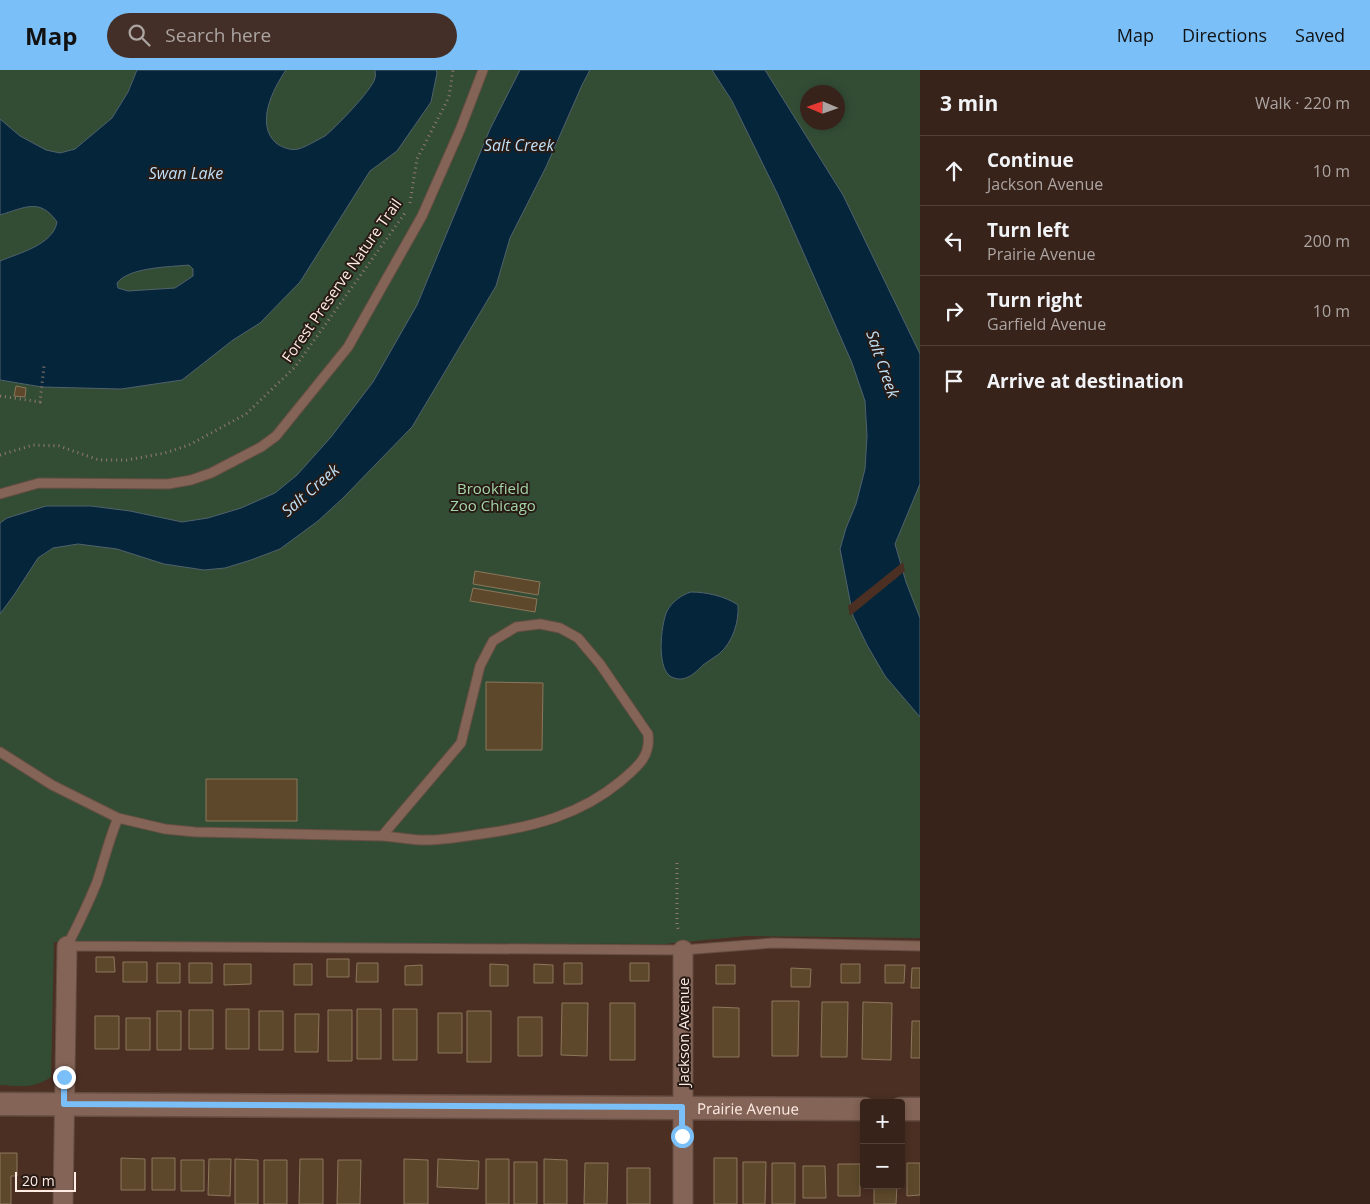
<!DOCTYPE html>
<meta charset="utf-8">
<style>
:root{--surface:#38231a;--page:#432f27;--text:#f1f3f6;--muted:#aba4a2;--line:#524039;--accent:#7abff8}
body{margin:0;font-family:"Open Sans",sans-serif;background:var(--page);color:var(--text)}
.controls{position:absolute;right:15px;bottom:15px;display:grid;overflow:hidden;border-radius:5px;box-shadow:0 2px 8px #0003}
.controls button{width:45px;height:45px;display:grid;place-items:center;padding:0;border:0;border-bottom:1px solid var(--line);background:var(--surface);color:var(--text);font:25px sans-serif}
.compass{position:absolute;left:800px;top:15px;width:45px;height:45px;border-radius:50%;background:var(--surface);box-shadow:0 2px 8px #0003;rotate:272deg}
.scale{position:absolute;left:15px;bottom:12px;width:61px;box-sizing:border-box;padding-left:5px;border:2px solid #ffece4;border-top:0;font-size:14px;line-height:18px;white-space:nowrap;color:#ffece4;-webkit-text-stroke:4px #281b15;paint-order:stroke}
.stop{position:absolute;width:15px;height:15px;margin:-11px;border:4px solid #7abff8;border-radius:50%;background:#fff}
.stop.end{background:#7abff8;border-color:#fff;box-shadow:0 1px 5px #0008}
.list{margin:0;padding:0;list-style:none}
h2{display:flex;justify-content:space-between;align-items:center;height:65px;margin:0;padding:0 20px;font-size:21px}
h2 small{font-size:16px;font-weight:400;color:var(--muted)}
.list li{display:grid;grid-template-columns:32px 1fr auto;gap:15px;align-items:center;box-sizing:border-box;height:70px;padding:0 20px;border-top:1px solid var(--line)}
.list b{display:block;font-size:19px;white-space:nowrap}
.list p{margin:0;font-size:16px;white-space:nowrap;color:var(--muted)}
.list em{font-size:16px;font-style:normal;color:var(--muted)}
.icon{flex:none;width:28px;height:28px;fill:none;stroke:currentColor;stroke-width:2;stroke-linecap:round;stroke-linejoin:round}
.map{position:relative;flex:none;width:920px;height:1134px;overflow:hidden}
header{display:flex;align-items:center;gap:30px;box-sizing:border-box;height:70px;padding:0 25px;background:var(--accent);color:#111}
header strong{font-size:24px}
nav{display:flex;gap:28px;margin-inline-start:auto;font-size:18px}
.search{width:350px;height:45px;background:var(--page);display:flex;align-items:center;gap:12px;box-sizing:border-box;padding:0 18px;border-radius:28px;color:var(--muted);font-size:19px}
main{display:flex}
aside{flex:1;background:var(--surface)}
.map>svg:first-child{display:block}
.green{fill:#334d35;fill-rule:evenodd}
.water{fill:#05263a;stroke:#50616d;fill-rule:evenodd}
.pier{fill:#4b2f23}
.building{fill:#5d482b;stroke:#8b775c}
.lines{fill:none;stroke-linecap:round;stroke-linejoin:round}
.service-casing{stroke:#664e43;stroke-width:11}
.minor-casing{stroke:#664e43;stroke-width:21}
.tertiary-casing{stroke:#664e43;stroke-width:25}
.path{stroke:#937a70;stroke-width:3;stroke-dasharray:1 4;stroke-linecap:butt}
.service{stroke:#836456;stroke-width:9}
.minor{stroke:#836456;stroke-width:19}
.tertiary{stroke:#836456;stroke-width:22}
.route{stroke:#7abff8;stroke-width:6}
.labels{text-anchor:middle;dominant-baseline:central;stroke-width:4;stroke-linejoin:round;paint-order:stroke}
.street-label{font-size:15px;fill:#ffece4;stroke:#281b15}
.park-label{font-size:15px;fill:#a4d5a7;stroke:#281b15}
.water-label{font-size:16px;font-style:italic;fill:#bedff8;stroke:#281b15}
</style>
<header>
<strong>Map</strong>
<div class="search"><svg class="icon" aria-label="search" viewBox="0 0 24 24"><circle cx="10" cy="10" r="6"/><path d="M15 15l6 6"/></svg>Search here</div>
<nav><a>Map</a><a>Directions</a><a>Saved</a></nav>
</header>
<main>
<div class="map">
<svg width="920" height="1134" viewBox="0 0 920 1134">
<rect width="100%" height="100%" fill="#4b2f23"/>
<!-- green -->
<path class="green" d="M 0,0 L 920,0 L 920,868 L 746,866 L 664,874 L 54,872 L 51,1007 C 34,1019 20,1016 0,1015 ZM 808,22 L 838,22 L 838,52 L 808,52 Z"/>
<!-- water -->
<path class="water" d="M 137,0 L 286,0 C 273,19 255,54 276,73 C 281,77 291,81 298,79 C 304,78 319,69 325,66 C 335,58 373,19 375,8 C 376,5 375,3 375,0 L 436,0 L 437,3 L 431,32 L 397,81 L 370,101 L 300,212 L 260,253 L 233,270 L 182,310 L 121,319 L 42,317 L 0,310 L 0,191 C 19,183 53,175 57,152 C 40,127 24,138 0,145 L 0,49 L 20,66 L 46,80 L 60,83 L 75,79 L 112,48 L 128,22 ZM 189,195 L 193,199 L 193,206 L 175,218 L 128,221 L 118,218 L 117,213 C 129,197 170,197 189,195 Z
M 520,0 L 590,0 L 582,15 L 546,97 L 510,168 L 496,216 L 412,357 L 343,428 L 318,451 L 280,479 L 251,490 L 225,498 L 204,500 L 164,494 L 117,479 L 78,474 L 53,478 L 38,488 L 14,525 L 0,544 L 0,453 L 7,448 L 46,436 L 91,436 L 130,441 L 182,452 L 208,448 L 241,438 L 275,423 L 297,405 L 331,367 L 373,312 L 417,235 L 490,59 Z
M 712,0 L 765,0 L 843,125 L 920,284 L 920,414 L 895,474 L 906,512 L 920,548 L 920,647 L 885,606 L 867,575 L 853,546 L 840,479 L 846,458 L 856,434 L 865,399 L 867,366 L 865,331 L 852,293 L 778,125 L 732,31 Z
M 691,522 C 706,522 725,526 738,535 C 739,552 733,572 719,584 C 714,588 708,591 703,595 C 695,603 686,612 674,608 C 655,603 661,554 667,541 C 672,532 681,525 691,522 Z"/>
<!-- pier -->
<path class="pier" d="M 903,492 L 905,501 L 850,546 L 848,536 Z"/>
<!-- building -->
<path class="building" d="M 16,316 L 26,318 L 25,327 L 14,326 Z
M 475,501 L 540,512 L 538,525 L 473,514 Z
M 473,518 L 537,529 L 535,542 L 470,531 Z
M 486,612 L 543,613 L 542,680 L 486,680 Z
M 206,709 L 297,709 L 297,751 L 206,751 Z
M 96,887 L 114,887 L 115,902 L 96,902 Z
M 327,889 L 349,889 L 349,907 L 327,907 Z
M 123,892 L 147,892 L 147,912 L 123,912 Z
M 157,893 L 180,893 L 180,913 L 157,913 Z
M 189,893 L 212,893 L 212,913 L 189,913 Z
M 357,893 L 378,893 L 378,912 L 356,912 Z
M 564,893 L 582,893 L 582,914 L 564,914 Z
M 630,893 L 649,893 L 649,911 L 630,911 Z
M 224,894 L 251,894 L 251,914 L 224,915 Z
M 294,894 L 312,894 L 312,915 L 294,915 Z
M 490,894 L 508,895 L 508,916 L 490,916 Z
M 534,894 L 553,895 L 553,913 L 534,913 Z
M 841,894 L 860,894 L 860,913 L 841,913 Z
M 422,895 L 422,915 L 405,915 L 405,896 Z
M 716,895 L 735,895 L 735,914 L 716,914 Z
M 885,895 L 905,895 L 904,913 L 885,913 Z
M 791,898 L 811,899 L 810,917 L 791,917 Z
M 912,898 L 920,898 L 920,918 L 911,918 Z
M 772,931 L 799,931 L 798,986 L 772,986 Z
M 822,932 L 848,932 L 847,987 L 821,987 Z
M 863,932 L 892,933 L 891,990 L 862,989 Z
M 562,933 L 588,933 L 587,986 L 561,985 Z
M 610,933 L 635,933 L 635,990 L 610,990 Z
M 713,937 L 739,938 L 739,987 L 713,987 Z
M 226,939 L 249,939 L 249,979 L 226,979 Z
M 357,939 L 381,939 L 381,989 L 357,989 Z
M 393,939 L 417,939 L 417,990 L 393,990 Z
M 189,940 L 213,940 L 213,979 L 189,979 Z
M 328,940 L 352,940 L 352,991 L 328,991 Z
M 157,941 L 181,941 L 181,980 L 157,980 Z
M 259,941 L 283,941 L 283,980 L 259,980 Z
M 467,941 L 491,941 L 491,992 L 467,992 Z
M 438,943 L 462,943 L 462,983 L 438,983 Z
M 295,944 L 319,944 L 318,982 L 295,982 Z
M 95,946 L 119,946 L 119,979 L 95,979 Z
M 518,947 L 542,947 L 542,986 L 518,986 Z
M 126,948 L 150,948 L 150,980 L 126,980 Z
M 912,951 L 920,951 L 920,988 L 911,988 Z
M 0,1083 L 17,1083 L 17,1106 L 11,1106 L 11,1134 L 0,1134 Z
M 121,1088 L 145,1089 L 145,1120 L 121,1120 Z
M 152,1088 L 175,1088 L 175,1120 L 152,1120 Z
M 714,1088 L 737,1088 L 737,1134 L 714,1134 Z
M 209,1089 L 231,1089 L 230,1126 L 208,1125 Z
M 235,1089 L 258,1090 L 258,1134 L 235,1134 Z
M 300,1089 L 323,1089 L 323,1134 L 299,1134 Z
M 404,1089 L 428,1090 L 428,1134 L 404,1134 Z
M 438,1089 L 479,1091 L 478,1119 L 437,1117 Z
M 486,1089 L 509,1089 L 509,1134 L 486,1134 Z
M 544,1089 L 567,1090 L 567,1134 L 544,1134 Z
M 181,1090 L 204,1090 L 204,1121 L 181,1121 Z
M 264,1090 L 287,1090 L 287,1134 L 264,1134 Z
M 338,1090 L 361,1090 L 360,1134 L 337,1134 Z
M 514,1092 L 537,1092 L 537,1134 L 514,1134 Z
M 743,1092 L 766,1092 L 765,1134 L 743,1134 Z
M 585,1093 L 608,1093 L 607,1134 L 584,1134 Z
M 772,1093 L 795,1093 L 795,1134 L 772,1134 Z
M 907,1093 L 920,1093 L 920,1125 L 907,1126 Z
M 838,1094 L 860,1094 L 860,1126 L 838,1126 Z
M 803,1096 L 825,1096 L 826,1128 L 803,1128 Z
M 627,1098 L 650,1098 L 650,1134 L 627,1134 Z
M 874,1115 L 897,1115 L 896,1134 L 874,1134 Z"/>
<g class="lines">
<!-- service casing -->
<g class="service-casing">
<path id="service" d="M 0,424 L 39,413 L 168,414 L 191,410 L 211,403 L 261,377 L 276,366 L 348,277 L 422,146 L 460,60 L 483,0
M 0,682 L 52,715 L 118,748
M 382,766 C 395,767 407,769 420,770 C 440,771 461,767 481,764 C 533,757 580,745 621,711 C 637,697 651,687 648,664 L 600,594 L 578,568 L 560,558 L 540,554 L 516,557 L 493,571 L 480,596 L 461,673 L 382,766 L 195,762 L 165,759 L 118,748 C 109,769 104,791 97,812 C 88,834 78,855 67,876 L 683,880 L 773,873 L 920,876"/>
</g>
<!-- minor casing -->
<g class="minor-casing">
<path id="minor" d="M 63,1134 L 67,876
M 683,1134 L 683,880"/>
</g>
<!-- tertiary casing -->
<g class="tertiary-casing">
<g id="tertiary">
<path id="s1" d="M 0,1034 L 864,1039"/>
<path d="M 901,1039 L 920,1039"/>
</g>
</g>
<!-- path -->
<path class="path" d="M 410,133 L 417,89 L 449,27 L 453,0
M 0,326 L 40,332 L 44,296
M 0,385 L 33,375 L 59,376 L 99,390 L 127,390 L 165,383 L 189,375 L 246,344 L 295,297 L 405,143
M 677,793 L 677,855 L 679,862"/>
<!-- service -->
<use href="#service" class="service"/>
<!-- minor -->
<use href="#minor" class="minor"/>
<!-- tertiary -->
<use href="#tertiary" class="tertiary"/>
</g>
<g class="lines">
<!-- route -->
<path class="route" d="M 64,1007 L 64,1034 L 682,1037 L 682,1066"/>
</g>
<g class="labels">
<!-- street labels -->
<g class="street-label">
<text transform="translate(341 210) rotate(-55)">Forest Preserve Nature Trail</text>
<text transform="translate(683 962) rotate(-90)">Jackson Avenue</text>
<text stroke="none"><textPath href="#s1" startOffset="748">Prairie Avenue</textPath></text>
</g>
<!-- park labels -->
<g class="park-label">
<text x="493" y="418">Brookfield<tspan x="493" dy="17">Zoo Chicago</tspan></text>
</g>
<!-- water labels -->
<g class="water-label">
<text x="519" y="75">Salt Creek</text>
<text x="186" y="103">Swan Lake</text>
<text transform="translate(883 294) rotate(71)">Salt Creek</text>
<text transform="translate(310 420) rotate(-41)">Salt Creek</text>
</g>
</g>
</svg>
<div class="controls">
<button>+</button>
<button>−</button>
</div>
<svg class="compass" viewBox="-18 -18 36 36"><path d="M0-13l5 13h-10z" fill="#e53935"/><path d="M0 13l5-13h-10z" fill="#aba4a2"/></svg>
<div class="scale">20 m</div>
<div class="stop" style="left:682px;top:1066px"></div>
<div class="stop end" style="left:64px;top:1007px"></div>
</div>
<aside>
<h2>3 min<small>Walk · 220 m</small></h2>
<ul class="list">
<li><svg class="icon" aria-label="ahead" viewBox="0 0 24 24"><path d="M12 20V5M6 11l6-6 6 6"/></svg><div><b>Continue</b><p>Jackson Avenue</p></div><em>10 m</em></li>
<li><svg class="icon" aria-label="left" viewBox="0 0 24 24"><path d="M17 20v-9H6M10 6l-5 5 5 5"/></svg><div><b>Turn left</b><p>Prairie Avenue</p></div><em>200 m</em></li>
<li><svg class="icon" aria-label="right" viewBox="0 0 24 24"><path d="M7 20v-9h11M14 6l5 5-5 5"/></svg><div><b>Turn right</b><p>Garfield Avenue</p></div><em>10 m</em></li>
<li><svg class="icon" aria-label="arrive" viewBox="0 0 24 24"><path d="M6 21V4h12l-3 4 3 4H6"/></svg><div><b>Arrive at destination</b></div></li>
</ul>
</aside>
</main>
